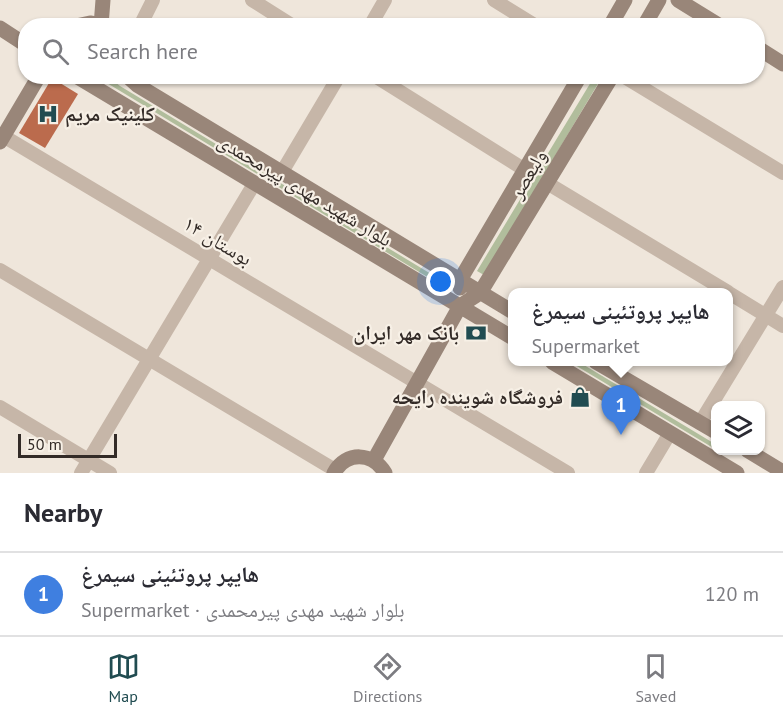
<!DOCTYPE html>
<meta charset="utf-8">
<style>
:root{--surface:#fff;--page:#f2f2f3;--text:#2b2b33;--muted:#7c7c81;--line:#e1e1e2;--accent:#214c51}
body{margin:0;font-family:"PT Sans","Noto Naskh Arabic",sans-serif;background:var(--page);color:var(--text)}
.controls{position:absolute;right:18px;bottom:18px;display:grid;overflow:hidden;border-radius:12px;box-shadow:0 2px 4px #0004}
.controls button{width:54px;height:54px;display:grid;place-items:center;padding:0;border:0;border-bottom:2px solid var(--line);background:var(--surface);color:var(--text);font:30px sans-serif}
.scale{position:absolute;left:18px;bottom:15px;width:99px;box-sizing:border-box;padding-left:6px;border:3px solid #332b27;border-top:0;font-size:16px;line-height:21px;white-space:nowrap;color:#332b27;-webkit-text-stroke:4px #f7f0e6;paint-order:stroke}
.you{position:absolute;left:441px;top:282px;width:21px;height:21px;margin:-15px;border:4px solid #fff;border-radius:50%;background:#1a73e8;box-shadow:0 0 0 9px #1a73e833}
.badge{display:grid;place-items:center;width:39px;height:39px;border-radius:50%;background:var(--accent);color:#fff;font-size:20px;font-weight:700}
.pin{position:absolute;translate:-50% -50px;filter:drop-shadow(0 2px 3px #0008)}
.pin::after{content:'';position:absolute;top:32px;width:21px;height:18px;background:inherit;clip-path:polygon(0 0,100% 0,50% 100%)}
.popup{position:absolute;left:508px;top:288px;width:225px;height:78px;box-sizing:border-box;display:grid;place-content:center;border-radius:12px;background:var(--surface);filter:drop-shadow(0 2px 4px #0005);font-size:20px;white-space:nowrap;color:var(--muted)}
.popup b{font-size:22px;color:var(--text)}
.popup::after{content:'';position:absolute;left:50%;top:100%;margin-left:-12px;border:12px solid transparent;border-top-color:var(--surface)}
.list{margin:0;padding:0;list-style:none}
h2{display:flex;justify-content:space-between;align-items:center;height:78px;margin:0;padding:0 24px;font-size:26px}
h2 small{font-size:20px;font-weight:400;color:var(--muted)}
.list li{display:grid;grid-template-columns:39px 1fr auto;gap:18px;align-items:center;box-sizing:border-box;height:84px;padding:0 24px;border-top:2px solid var(--line)}
.list b{display:block;font-size:22px;white-space:nowrap}
.list p{margin:0;font-size:20px;white-space:nowrap;color:var(--muted)}
.list em{font-size:20px;font-style:normal;color:var(--muted)}
.icon{flex:none;width:33px;height:33px;fill:none;stroke:currentColor;stroke-width:2;stroke-linecap:round;stroke-linejoin:round}
.map{position:relative;flex:none;width:783px;height:473px;overflow:hidden}
.search{position:absolute;background:var(--surface);box-shadow:0 2px 4px #0004;left:18px;right:18px;top:18px;height:66px;display:flex;align-items:center;gap:15px;box-sizing:border-box;padding:0 21px;border-radius:24px;color:var(--muted);font-size:22px}
.sheet{height:162px;background:var(--surface)}
nav{display:flex;justify-content:space-around;align-items:center;box-sizing:border-box;height:84px;border-top:2px solid var(--line);background:var(--surface);font-size:16px;color:var(--muted)}
nav a{display:grid;justify-items:center;gap:3px}
nav .on{color:var(--accent)}
.map>svg:first-child{display:block}
.green{fill:#b1bd9c}
.building{fill:#bb6b4d}
.lines{fill:none;stroke-linecap:round;stroke-linejoin:round}
.street{stroke:#c6b6a8;stroke-width:14}
.secondary{stroke:#998679;stroke-width:15}
.labels{text-anchor:middle;dominant-baseline:central;stroke-width:4.5;stroke-linejoin:round;paint-order:stroke}
.poi-label{font-size:20px;font-weight:bold;fill:#332b27;stroke:#f7f0e6;text-anchor:end}
.street-label{font-size:20px;fill:#332b27;stroke:#f7f0e6}
</style>
<div class="map">
<svg width="783" height="473" viewBox="0 0 783 473">
<rect width="100%" height="100%" fill="#efe6db"/>
<!-- green -->
<path class="green" d="M 97,77 L 109,77 L 120,86 L 441,280 L 439,284 Z
M 594,77 L 602,77 L 484,275 L 477,271 Z
M 570,362 L 579,362 L 715,444 L 715,449 Z"/>
<!-- building -->
<path class="building" d="M 52,78 L 78,94 L 45,148 L 19,133 Z"/>
<g class="lines">
<!-- street -->
<path class="street" d="M 252,0 L 293,26
M 494,0 L 536,26
M 140,26 L 153,0
M 370,26 L 385,0
M 375,76 L 525,170
M 623,76 L 783,173
M 0,134 L 568,473
M 282,172 L 339,76
M 547,183 L 728,292
M 0,270 L 335,470
M 729,293 L 783,326
M 0,407 L 110,473
M 700,423 L 783,287
M 81,473 L 254,184
M 646,473 L 670,433"/>
<!-- secondary -->
<path class="secondary" d="M 678,0 L 720,26
M 76,26 L 90,23 L 101,25
M 101,26 L 103,0
M 610,26 L 625,0
M 644,26 L 659,0
M 0,28 L 26,45
M 758,48 L 783,64
M 76,76 L 513,338
M 127,76 L 137,85 L 513,312
M 0,142 L 39,76
M 460,288 L 460,280 L 580,76
M 552,362 L 737,473
M 596,362 L 716,432
M 747,450 L 783,472
M 374,460 L 460,306 L 480,293 L 612,76
M 334,473 C 346,451 373,452 385,473"/>
</g>
<!-- icons -->
<defs>
<g id="hospital-bare" transform="scale(1.62)"><path d="M-5-5h3v3.5h4V-5h3V5h-3V1.5h-4V5h-3Z" fill="#214c51" stroke="#f7f0e6" stroke-width="2.5" paint-order="stroke"/></g>
<g id="bank-bare" transform="scale(1.62)"><path d="M-6-4H6V4H-6ZM0-2.3a2.3 2.3 0 1 0 0 4.6a2.3 2.3 0 1 0 0-4.6Z" fill="#214c51" stroke="#f7f0e6" stroke-width="2.5" paint-order="stroke"/></g>
<g id="shop-bare" transform="scale(1.62)"><path d="M-5-2.5h2.3a2.7 3.5 0 0 1 5.4 0H5L5.5 6h-11ZM-1.5-2.5h3a1.5 2.3 0 0 0-3 0Z" fill="#214c51" stroke="#f7f0e6" stroke-width="2.5" paint-order="stroke"/></g>
</defs>
<g fill-rule="evenodd">
<use href="#hospital-bare" x="48" y="114"/>
<use href="#bank-bare" x="476" y="333"/>
<use href="#shop-bare" x="580" y="397"/>
</g>
<g class="labels">
<!-- poi labels -->
<g class="poi-label">
<text x="65" y="114" text-anchor="start">کلینیک مریم</text>
<text x="459" y="333">بانک مهر ایران</text>
<text x="563" y="397">فروشگاه شوینده رایحه</text>
</g>
<!-- street labels -->
<g class="street-label">
<text transform="translate(528 174) rotate(-59)">ولیعصر</text>
<text transform="translate(305 190) rotate(31)">بلوار شهید مهدی پیرمحمدی</text>
<text transform="translate(218 241) rotate(31)">بوستان ۱۴</text>
</g>
</g>
</svg>
<div class="controls">
<button><svg class="icon" aria-label="layers" viewBox="0 0 24 24"><path d="M12 4l9 5-9 5-9-5zM3 14l9 5 9-5"/></svg></button>
</div>
<div class="scale">50 m</div>
<div class="you"></div>
<div class="pin badge" style="left:621px;top:435px;background:#3f7fe0">1</div>
<div class="popup"><b>هایپر پروتئینی سیمرغ</b>Supermarket</div>
<div class="search"><svg class="icon" aria-label="search" viewBox="0 0 24 24"><circle cx="10" cy="10" r="6"/><path d="M15 15l6 6"/></svg>Search here</div>
</div>
<section class="sheet">
<h2>Nearby<small></small></h2>
<ul class="list">
<li><span class="badge" style="background:#3f7fe0">1</span><div><b>هایپر پروتئینی سیمرغ</b><p>Supermarket · بلوار شهید مهدی پیرمحمدی</p></div><em>120 m</em></li>
</ul>
</section>
<nav>
<a class="on"><svg class="icon" aria-label="map" viewBox="0 0 24 24"><path d="M3 6l6-2 6 2 6-2v14l-6 2-6-2-6 2zM9 4v14M15 6v14"/></svg>Map</a>
<a><svg class="icon" aria-label="directions" viewBox="0 0 24 24"><path d="M12 3l9 9-9 9-9-9zM9 14v-3h6M13 9l2 2-2 2"/></svg>Directions</a>
<a><svg class="icon" aria-label="saved" viewBox="0 0 24 24"><path d="M7 4h10v16l-5-4-5 4z"/></svg>Saved</a>
</nav>
